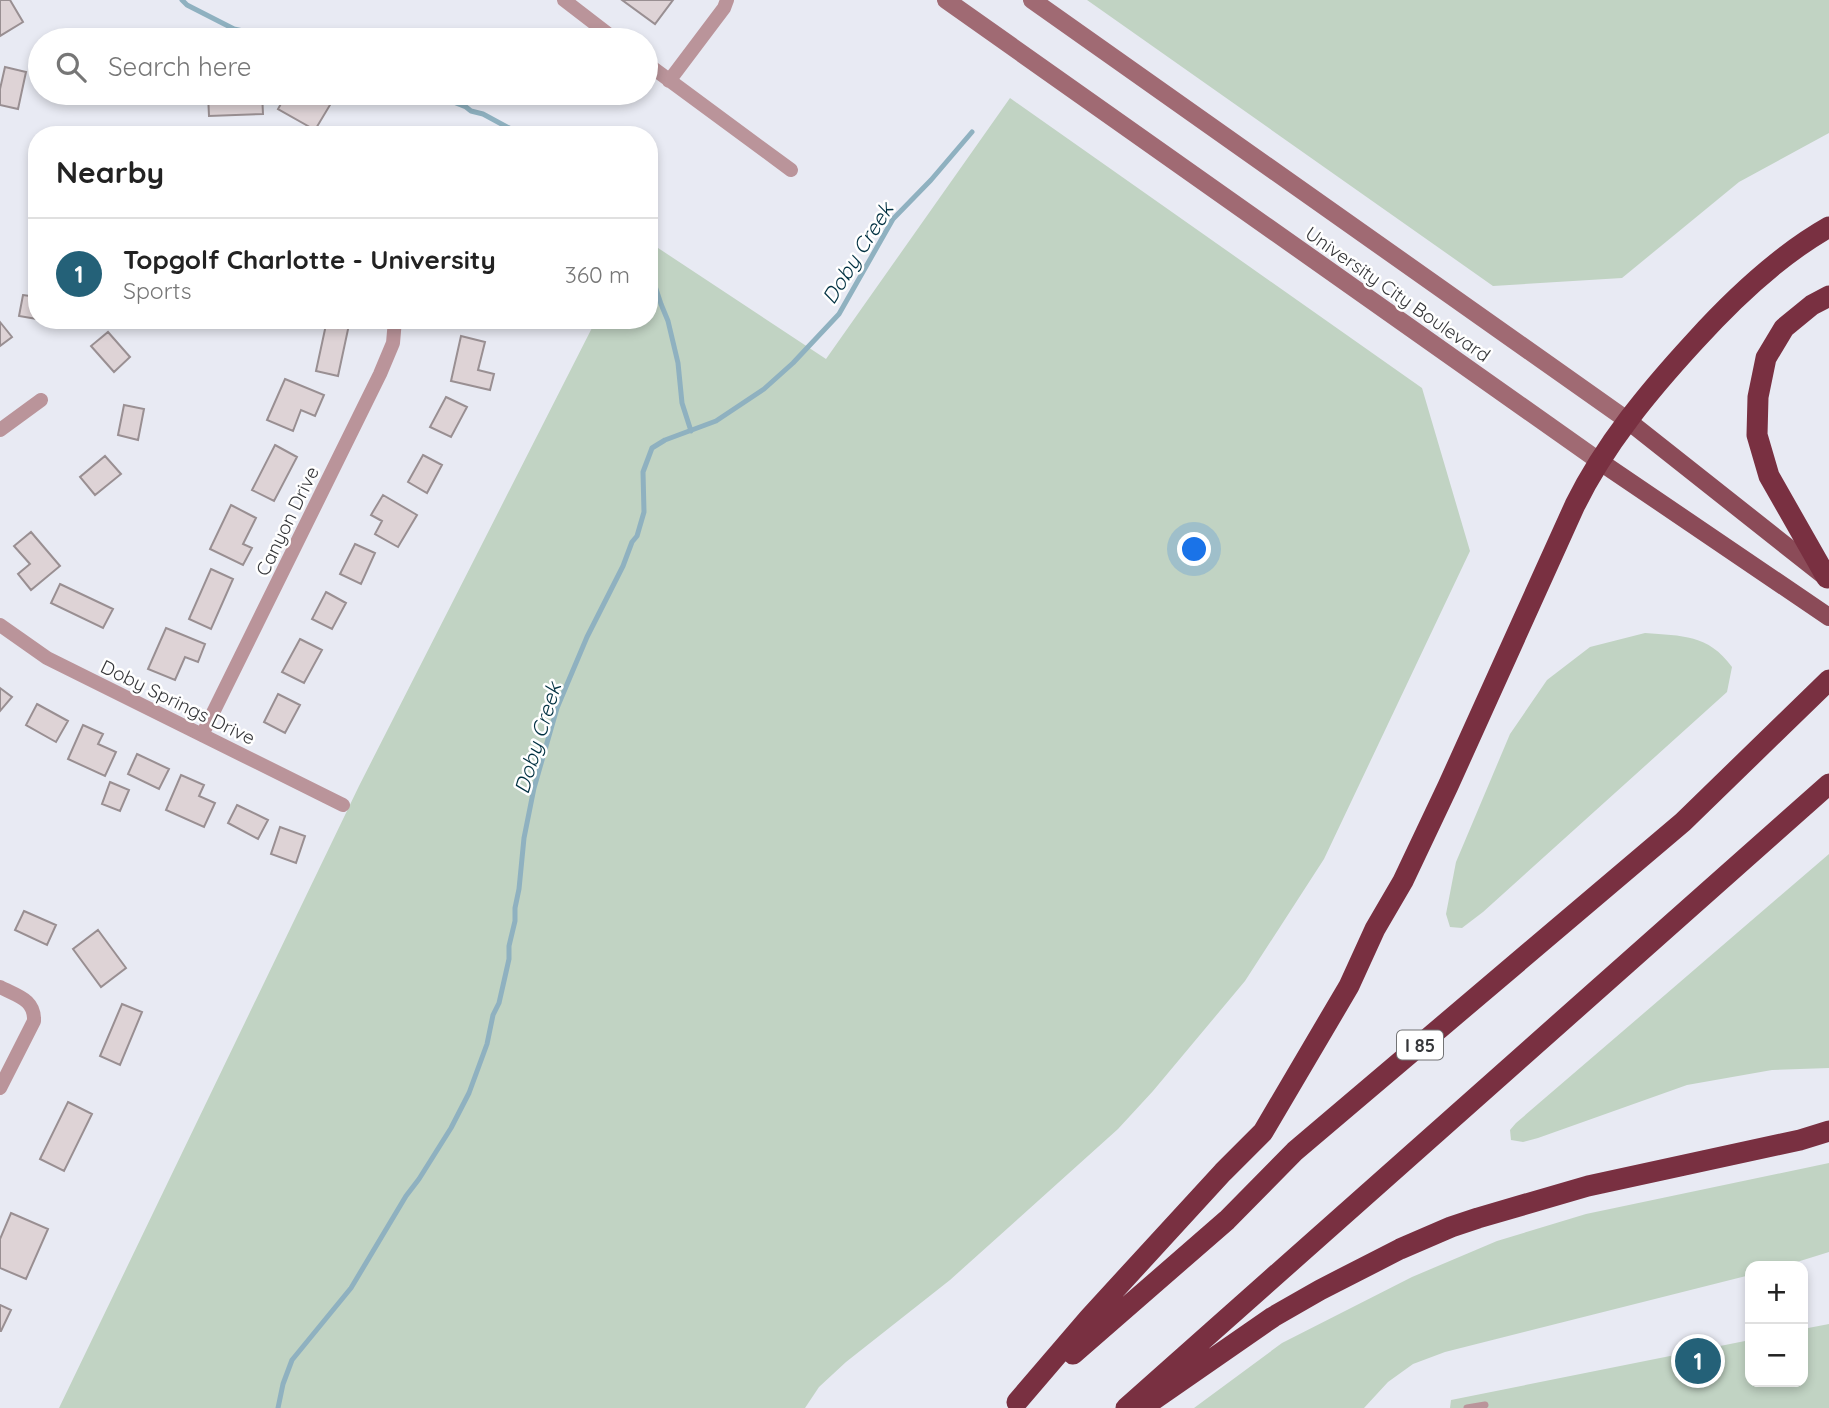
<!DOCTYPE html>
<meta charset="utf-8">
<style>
:root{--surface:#fff;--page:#f6f6f6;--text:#222;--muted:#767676;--line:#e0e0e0;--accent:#246178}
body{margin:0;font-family:Quicksand,sans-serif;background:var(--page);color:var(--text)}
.controls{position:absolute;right:21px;bottom:21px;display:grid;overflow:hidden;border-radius:14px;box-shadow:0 4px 10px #0003}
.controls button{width:63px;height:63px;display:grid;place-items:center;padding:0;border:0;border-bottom:2px solid var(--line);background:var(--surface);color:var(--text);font:35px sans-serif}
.you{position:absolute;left:1195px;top:550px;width:24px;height:24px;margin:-18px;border:5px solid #fff;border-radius:50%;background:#1a73e8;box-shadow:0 0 0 10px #1a73e833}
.badge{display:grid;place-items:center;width:46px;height:46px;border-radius:50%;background:var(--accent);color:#fff;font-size:23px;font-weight:700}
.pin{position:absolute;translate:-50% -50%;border:4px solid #fff;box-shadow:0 2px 7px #0006}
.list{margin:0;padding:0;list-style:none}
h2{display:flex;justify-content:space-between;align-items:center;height:91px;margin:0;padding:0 28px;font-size:30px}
h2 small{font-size:23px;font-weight:400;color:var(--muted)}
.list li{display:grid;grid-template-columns:46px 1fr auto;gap:21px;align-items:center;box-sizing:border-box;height:112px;padding:0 28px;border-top:2px solid var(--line)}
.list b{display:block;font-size:26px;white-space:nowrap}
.list p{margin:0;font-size:23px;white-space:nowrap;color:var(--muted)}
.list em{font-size:23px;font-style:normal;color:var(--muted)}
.icon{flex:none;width:38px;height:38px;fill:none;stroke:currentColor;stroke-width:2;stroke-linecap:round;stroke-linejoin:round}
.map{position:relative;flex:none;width:1829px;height:1408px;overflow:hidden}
.search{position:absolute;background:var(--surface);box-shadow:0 4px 10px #0003;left:28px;top:28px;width:630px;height:77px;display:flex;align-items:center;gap:18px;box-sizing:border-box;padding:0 24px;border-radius:38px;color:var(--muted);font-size:26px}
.panel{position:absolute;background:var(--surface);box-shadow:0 4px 10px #0003;left:28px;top:126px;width:630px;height:203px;border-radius:28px}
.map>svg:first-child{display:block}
.green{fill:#c1d3c3}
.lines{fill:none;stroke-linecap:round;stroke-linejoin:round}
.stream{stroke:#8fb1c0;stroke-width:5}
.building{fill:#ded3d6;stroke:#998f92;stroke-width:2}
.lane{stroke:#ba949a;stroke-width:7}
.street{stroke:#ba949a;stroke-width:14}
.secondary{stroke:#a06a73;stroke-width:18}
.primary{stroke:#8b4b58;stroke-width:18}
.highway{stroke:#793041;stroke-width:21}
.labels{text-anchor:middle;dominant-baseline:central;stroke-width:5;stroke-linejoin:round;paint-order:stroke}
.shield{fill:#fff;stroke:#727375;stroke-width:2}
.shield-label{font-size:18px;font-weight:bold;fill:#36373a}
.street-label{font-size:19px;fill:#36373a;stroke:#fff}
.water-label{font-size:21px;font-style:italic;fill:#003041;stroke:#fff}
</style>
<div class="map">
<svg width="1829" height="1408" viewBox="0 0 1829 1408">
<rect width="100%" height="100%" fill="#e8eaf3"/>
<!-- green -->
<path class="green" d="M 1087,0 L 1829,0 L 1829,133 L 1739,182 L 1622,278 L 1493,286 Z
M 1010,98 L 1422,388 L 1470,551 L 1324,859 L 1245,981 L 1153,1091 L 1118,1129 L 950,1280 L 846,1362 L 819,1387 L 805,1408 L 59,1408 L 359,786 L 596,320 L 649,320 L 649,242 L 826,359 Z
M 1645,633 C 1682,636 1708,634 1732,667 L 1727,692 L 1483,912 L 1462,928 L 1450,927 L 1446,914 L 1456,862 L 1510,734 L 1547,680 L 1590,647 Z
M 1829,854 L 1829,1068 L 1772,1070 L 1687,1085 L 1538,1138 L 1523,1142 L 1511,1140 L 1510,1130 L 1516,1123 Z
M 1829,1163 L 1829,1252 L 1784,1266 L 1750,1266 L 1750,1275 L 1445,1352 L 1413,1364 L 1388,1382 L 1364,1408 L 1194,1408 L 1282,1343 L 1412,1277 L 1497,1241 L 1586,1214 Z
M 1829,1324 L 1829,1408 L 1450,1408 L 1451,1400 L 1750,1340 L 1750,1382 L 1803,1382 L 1803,1329 Z"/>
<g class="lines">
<!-- stream -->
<path class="stream" d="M 182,0 L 187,5 L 234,29 L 284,40
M 431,93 L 466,107 L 471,111 L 483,114 L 522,135
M 649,268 L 661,304 L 668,321 L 678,363 L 682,403 L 691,431
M 278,1408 L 283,1384 L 292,1360 L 351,1288 L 406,1196 L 419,1179 L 451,1128 L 469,1093 L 487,1044 L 493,1015 L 499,1003 L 509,959 L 509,946 L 515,921 L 515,908 L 519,889 L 524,838 L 534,788 L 557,708 L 587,637 L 623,566 L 632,542 L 637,536 L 644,512 L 643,472 L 652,448 L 665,440 L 716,421 L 764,389 L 793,363 L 839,314 L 893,219 L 931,180 L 972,132"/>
</g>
<!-- building -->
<path class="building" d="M 0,0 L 10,0 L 23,22 L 0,36 Z
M 622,0 L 673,0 L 655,24 Z
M 5,67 L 26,72 L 18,109 L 0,105 L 0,89 Z
M 262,93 L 263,114 L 209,116 L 208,94 Z
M 287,93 L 308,93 L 330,105 L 315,130 L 278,109 Z
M 23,295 L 37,297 L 37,319 L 19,316 Z
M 327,320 L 350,320 L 338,376 L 316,371 Z
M 0,322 L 12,337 L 0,346 Z
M 108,332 L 130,357 L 114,372 L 91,346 Z
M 461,336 L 485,342 L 478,370 L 494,374 L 490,390 L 451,381 Z
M 285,379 L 324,395 L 315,416 L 301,410 L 293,431 L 267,420 Z
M 446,397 L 467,407 L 451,437 L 430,427 Z
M 124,405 L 144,409 L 138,440 L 118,435 Z
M 275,445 L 297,457 L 274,501 L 252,490 Z
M 423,455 L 442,465 L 427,493 L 408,482 Z
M 105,456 L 121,474 L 95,495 L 80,477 Z
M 383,495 L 417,515 L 398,547 L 375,534 L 382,521 L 371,515 Z
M 231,505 L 256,518 L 243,544 L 252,548 L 243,565 L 210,549 Z
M 31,532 L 60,566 L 31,590 L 18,574 L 30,564 L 14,546 Z
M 355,544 L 375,553 L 361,584 L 340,574 Z
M 211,569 L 233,579 L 211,629 L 189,619 Z
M 60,584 L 113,609 L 103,628 L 51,603 Z
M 326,592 L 346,603 L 332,629 L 312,619 Z
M 166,628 L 205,644 L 198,662 L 185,657 L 175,680 L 148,669 Z
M 300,639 L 322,650 L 304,683 L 282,672 Z
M 0,688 L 12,697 L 0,711 Z
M 278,694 L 300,705 L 285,733 L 264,722 Z
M 37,704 L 68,721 L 56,742 L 26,725 Z
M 83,725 L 103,734 L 98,744 L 116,752 L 105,776 L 68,759 Z
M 137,754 L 169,769 L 159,789 L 128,774 Z
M 181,775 L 204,785 L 199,796 L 215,803 L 204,827 L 166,810 Z
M 110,782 L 129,790 L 120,811 L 102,804 Z
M 237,805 L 268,820 L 258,839 L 228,823 Z
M 280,827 L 305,836 L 296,863 L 271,854 Z
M 24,911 L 56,925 L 47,945 L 15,930 Z
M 98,930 L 126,968 L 101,987 L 73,949 Z
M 122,1004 L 142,1012 L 120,1065 L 100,1056 Z
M 68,1102 L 92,1114 L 64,1171 L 40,1159 Z
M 11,1213 L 48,1229 L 26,1279 L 0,1268 L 0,1239 Z
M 0,1305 L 11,1310 L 1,1331 L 0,1331 Z"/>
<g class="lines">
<!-- lane -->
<path class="lane" d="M 1467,1408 L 1485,1405"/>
<!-- street -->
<path class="street" d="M 564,0 L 616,40
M 646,63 L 791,170
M 669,81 L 724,8 L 727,0
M 0,430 L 41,400
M 0,625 L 47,658 L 343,805
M 202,735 L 380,374 L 393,343 L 395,320
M 0,987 C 17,996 35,999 34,1021 L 0,1088"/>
<!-- secondary -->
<path class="secondary" d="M 946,0 L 1599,461
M 1032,0 L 1627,420"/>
<!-- primary -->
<path class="primary" d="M 1627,420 L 1823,575
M 1599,461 L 1829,617"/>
<!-- highway -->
<path class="highway" d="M 1827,578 L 1769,476 L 1757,435 L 1758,397 L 1766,358 L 1784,328 L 1812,305 L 1829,296
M 1073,1354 L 1227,1220 L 1295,1151 L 1683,822 L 1829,680
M 1017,1402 L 1089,1318 L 1223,1172 L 1263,1132 L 1349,986 L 1375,929 L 1403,881 L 1448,786 L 1575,505 C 1605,444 1649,391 1695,341 C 1734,298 1778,256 1829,227
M 1149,1403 L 1273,1317 L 1320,1290 L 1400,1249 L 1451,1227 L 1478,1218 L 1588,1186 L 1800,1140 L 1829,1131
M 1126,1408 L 1829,784"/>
</g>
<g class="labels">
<!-- shield labels -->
<rect class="shield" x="1397" y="1030.5" width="46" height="29" rx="5"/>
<g class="shield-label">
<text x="1420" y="1045">I 85</text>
</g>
<!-- street labels -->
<g class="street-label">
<text transform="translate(1398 294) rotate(35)">University City Boulevard</text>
<text transform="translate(287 521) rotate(-64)">Canyon Drive</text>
<text transform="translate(178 702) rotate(26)">Doby Springs Drive</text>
</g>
<!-- water labels -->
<g class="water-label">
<text transform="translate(857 253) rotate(-58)">Doby Creek</text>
<text transform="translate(537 738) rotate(-73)">Doby Creek</text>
</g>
</g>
</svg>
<div class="controls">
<button>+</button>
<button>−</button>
</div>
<div class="you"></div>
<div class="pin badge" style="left:1698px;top:1361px">1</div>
<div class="search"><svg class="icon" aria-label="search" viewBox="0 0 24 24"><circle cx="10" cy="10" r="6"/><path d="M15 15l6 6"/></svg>Search here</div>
<section class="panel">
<h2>Nearby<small></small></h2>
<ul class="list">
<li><span class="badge">1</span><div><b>Topgolf Charlotte - University</b><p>Sports</p></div><em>360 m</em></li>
</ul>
</section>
</div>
